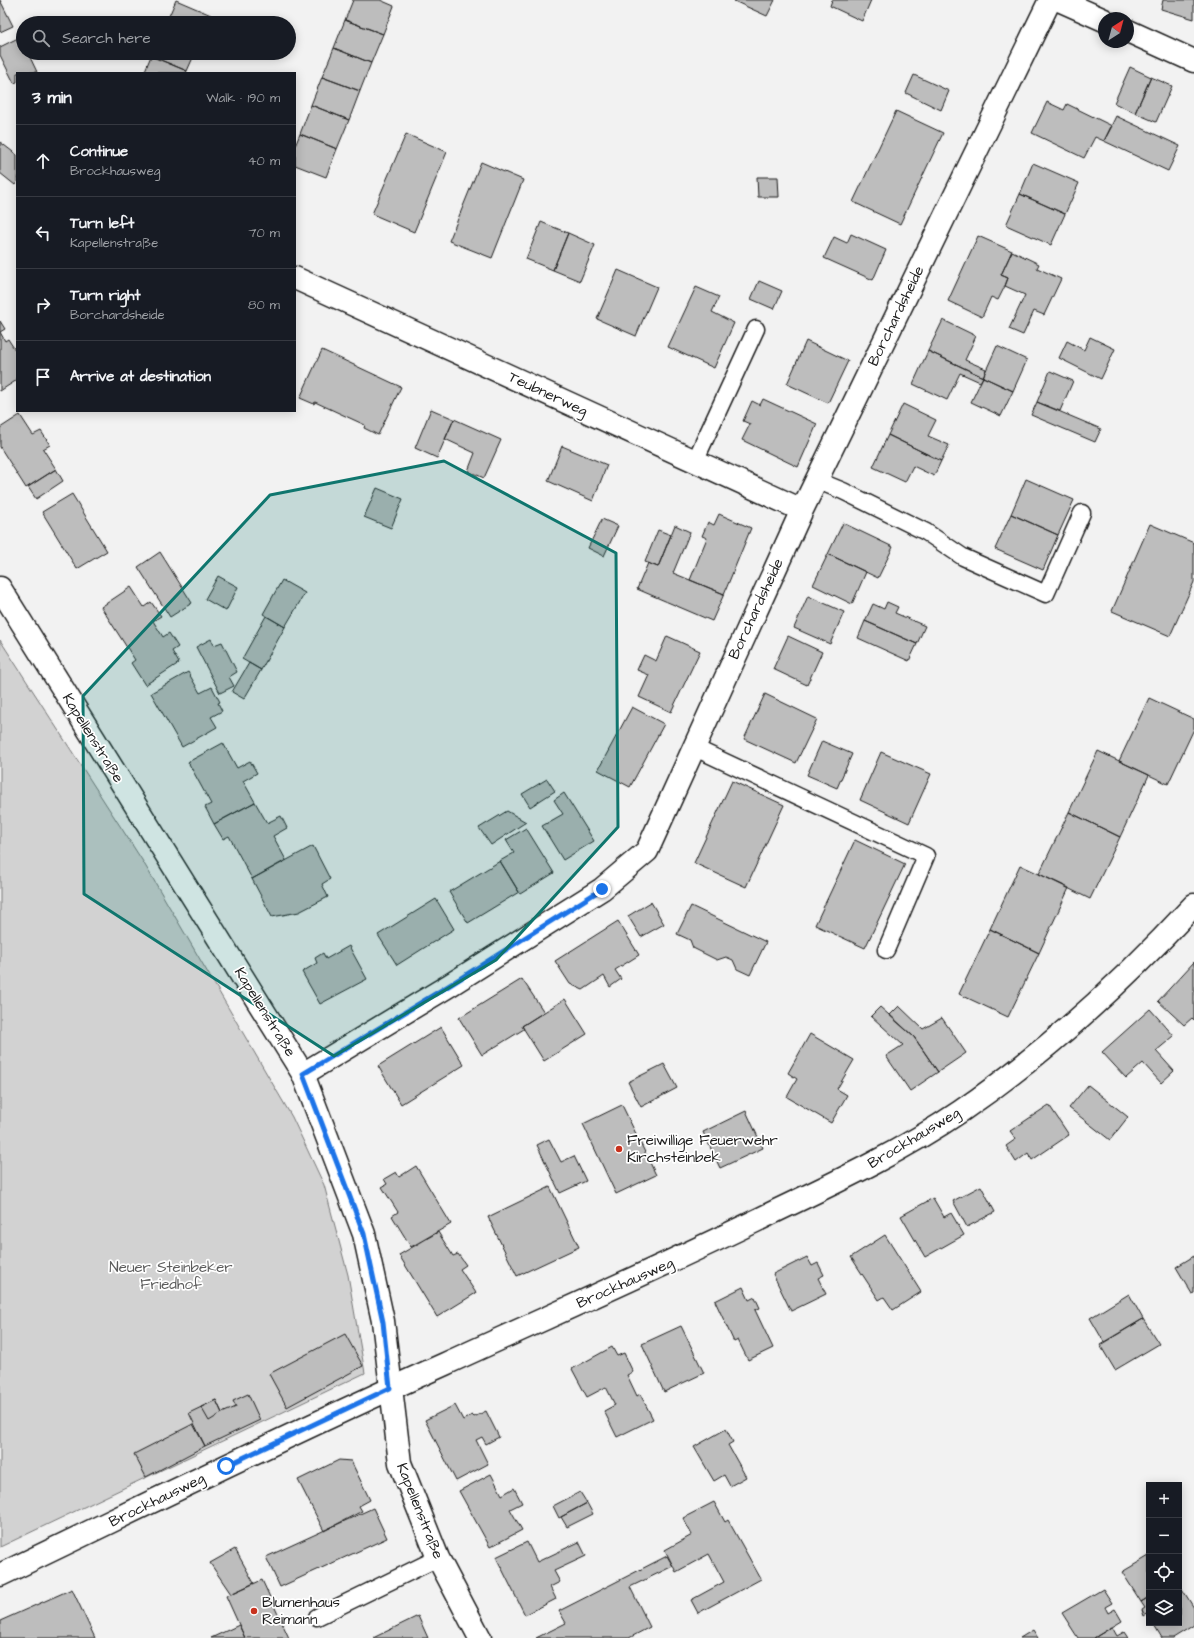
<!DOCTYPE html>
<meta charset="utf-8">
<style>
:root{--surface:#171b24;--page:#20242c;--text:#f1f3f6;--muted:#9ea1a6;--line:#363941}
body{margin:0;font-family:"Architects Daughter",sans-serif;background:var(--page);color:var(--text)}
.controls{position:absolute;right:12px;bottom:12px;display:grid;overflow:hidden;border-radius:0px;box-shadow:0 2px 10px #0003}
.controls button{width:36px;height:36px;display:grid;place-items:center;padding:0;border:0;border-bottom:1px solid var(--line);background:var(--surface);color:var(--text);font:20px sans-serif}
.compass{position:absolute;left:1098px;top:12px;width:36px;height:36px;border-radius:50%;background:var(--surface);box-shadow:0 2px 10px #0003;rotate:36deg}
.stop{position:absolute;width:12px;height:12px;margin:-9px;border:3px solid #1a73e8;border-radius:50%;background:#fff}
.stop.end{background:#1a73e8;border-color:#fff;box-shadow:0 1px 4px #0008}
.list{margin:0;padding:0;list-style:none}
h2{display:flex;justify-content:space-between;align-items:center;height:52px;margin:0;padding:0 16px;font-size:17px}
h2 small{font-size:13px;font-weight:400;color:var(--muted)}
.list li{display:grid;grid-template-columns:26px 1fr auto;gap:12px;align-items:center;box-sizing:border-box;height:72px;padding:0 16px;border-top:1px solid var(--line)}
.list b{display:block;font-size:15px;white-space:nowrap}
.list p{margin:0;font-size:13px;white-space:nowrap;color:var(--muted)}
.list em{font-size:13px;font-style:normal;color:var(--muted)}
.icon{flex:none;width:22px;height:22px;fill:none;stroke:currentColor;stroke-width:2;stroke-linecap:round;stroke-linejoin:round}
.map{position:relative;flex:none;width:1194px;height:1638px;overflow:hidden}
.search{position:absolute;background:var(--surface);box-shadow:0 2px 10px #0003;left:16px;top:16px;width:280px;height:44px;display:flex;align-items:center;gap:10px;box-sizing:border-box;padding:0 14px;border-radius:22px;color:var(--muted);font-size:15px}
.panel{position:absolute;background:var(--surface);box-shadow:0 2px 10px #0003;left:16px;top:72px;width:280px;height:340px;border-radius:0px}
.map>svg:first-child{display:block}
.green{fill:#d2d2d2;stroke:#777}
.building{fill:#bdbdbd;stroke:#1c1c1c}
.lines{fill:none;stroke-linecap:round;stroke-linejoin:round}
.service-casing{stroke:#1c1c1c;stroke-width:19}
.minor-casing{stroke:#1c1c1c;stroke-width:25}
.tertiary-casing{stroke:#1c1c1c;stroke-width:25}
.service{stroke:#fff;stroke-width:16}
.minor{stroke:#fff;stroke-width:22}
.tertiary{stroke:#fff;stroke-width:22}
.route{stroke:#1a73e8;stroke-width:5}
.marked{fill:#0f766e;fill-opacity:0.2;stroke:#0f766e;stroke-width:3;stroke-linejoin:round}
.poi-dot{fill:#c8321e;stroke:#fff;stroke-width:1.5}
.labels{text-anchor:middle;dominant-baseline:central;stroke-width:3.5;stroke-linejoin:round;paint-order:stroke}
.street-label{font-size:15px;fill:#1c1c1c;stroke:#fff}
.poi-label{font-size:15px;fill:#1c1c1c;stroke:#fff;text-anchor:start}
.park-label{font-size:15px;fill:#5c5c5c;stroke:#fff}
</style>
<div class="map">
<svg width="1194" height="1638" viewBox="0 0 1194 1638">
<rect width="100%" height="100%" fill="#f2f2f2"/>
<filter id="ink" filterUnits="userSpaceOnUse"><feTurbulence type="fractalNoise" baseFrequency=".025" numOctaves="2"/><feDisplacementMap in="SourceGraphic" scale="8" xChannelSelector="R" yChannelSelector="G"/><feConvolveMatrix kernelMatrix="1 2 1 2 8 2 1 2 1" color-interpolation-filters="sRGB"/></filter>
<g filter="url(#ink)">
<!-- green -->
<path class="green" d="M 0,640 L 142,860 L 292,1117 L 324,1185 L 348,1275 L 365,1373 L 0,1547 Z"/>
<!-- building -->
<path class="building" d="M 0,0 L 13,26 L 0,32 Z
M 176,0 L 211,15 L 208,23 L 166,23 Z
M 353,0 L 380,0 L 394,6 L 383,34 L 345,20 Z
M 735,0 L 775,0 L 767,16 L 734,1 Z
M 832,0 L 871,0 L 862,21 L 830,6 Z
M 1163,0 L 1194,0 L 1194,19 L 1161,9 Z
M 345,20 L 383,34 L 371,63 L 334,48 Z
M 20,37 L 23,43 L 23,53 L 28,53 L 37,72 L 17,73 L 17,82 L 14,83 L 0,55 L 0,47 Z
M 334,48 L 371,63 L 360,91 L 322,77 Z
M 153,53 L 195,53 L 187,71 L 151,56 Z
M 151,56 L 187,71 L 186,73 L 144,73 Z
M 1130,67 L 1151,77 L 1135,113 L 1114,103 Z
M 914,75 L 949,91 L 941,110 L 906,93 Z
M 322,77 L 360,91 L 349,120 L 311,105 Z
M 1151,77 L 1172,86 L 1156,122 L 1135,113 Z
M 1047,102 L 1064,110 L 1067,104 L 1112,126 L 1104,141 L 1095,137 L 1084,158 L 1032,133 Z
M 311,105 L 349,120 L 337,149 L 300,134 Z
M 896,111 L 943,133 L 900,224 L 853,202 Z
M 1116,116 L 1180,146 L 1168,171 L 1104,141 Z
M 300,134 L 337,149 L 326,177 L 295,165 L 295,146 Z
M 406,134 L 447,152 L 414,232 L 372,214 Z
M 0,142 L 17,155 L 17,182 L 15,185 L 0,173 Z
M 481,162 L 523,180 L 492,258 L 449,241 Z
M 1033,163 L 1079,183 L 1065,214 L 1020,194 Z
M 757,177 L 778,177 L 779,197 L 758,197 Z
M 1020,194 L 1065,214 L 1051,245 L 1006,225 Z
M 541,222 L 568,233 L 553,270 L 526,259 Z
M 568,233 L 595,245 L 580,281 L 553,270 Z
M 851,234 L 886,250 L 873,280 L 824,258 L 834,237 L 847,243 Z
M 978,236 L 1012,251 L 1001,275 L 1008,278 L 1005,286 L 998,300 L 991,297 L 982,317 L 948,301 Z
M 1012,251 L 1039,264 L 1037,268 L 1061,279 L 1044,315 L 1034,311 L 1023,335 L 1009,329 L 1025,295 L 1005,286 L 1008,278 L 1001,275 Z
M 618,270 L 657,287 L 636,336 L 597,319 Z
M 759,281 L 782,291 L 774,309 L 751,299 Z
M 696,287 L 719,297 L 712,312 L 734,323 L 714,368 L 668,347 Z
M 943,320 L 976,336 L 965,360 L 986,369 L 983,377 L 928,351 Z
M 0,321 L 5,329 L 0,332 Z
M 0,332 L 5,341 L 8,339 L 17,353 L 17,380 L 0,391 Z
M 1090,337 L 1115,349 L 1101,379 L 1059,358 L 1067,341 L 1084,350 Z
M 806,341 L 848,361 L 828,403 L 787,384 Z
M 997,346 L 1027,360 L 1013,391 L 983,377 Z
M 322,350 L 401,387 L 378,435 L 364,428 L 365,425 L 315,402 L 314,404 L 300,398 Z
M 928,351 L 983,377 L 980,382 L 960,373 L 947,400 L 913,384 Z
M 1050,371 L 1073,381 L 1060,411 L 1037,402 Z
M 983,377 L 1013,391 L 1001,416 L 971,402 Z
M 763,399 L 817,424 L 798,467 L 742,440 L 750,424 L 743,421 L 752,401 L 760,405 Z
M 1037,402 L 1101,429 L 1095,442 L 1031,415 Z
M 903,404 L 936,420 L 928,436 L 949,445 L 941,461 L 888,435 Z
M 431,409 L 454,419 L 437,458 L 415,448 Z
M 20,415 L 33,435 L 41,431 L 50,445 L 43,449 L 56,469 L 26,488 L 0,447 L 0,428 Z
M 454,419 L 501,440 L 484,478 L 468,471 L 475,453 L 445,439 Z
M 888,435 L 941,461 L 934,476 L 913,466 L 905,482 L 873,467 Z
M 562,446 L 607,465 L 593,501 L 548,481 Z
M 56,469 L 63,481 L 36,499 L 28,487 Z
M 1026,479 L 1074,500 L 1058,535 L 1011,514 Z
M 377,488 L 403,499 L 391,528 L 364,517 Z
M 72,494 L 107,551 L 77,569 L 42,512 Z
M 719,514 L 751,528 L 724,594 L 690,580 L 707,538 L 702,536 L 708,522 L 714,525 Z
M 1011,514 L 1058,535 L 1043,570 L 995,549 Z
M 602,519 L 618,526 L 604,556 L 588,548 Z
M 843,523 L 893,547 L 878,578 L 828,554 Z
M 1150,524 L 1194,543 L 1194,582 L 1170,636 L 1112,611 Z
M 675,525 L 690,532 L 673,573 L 724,594 L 712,621 L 637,589 L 648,563 L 658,567 Z
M 658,530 L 671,535 L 658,567 L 645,562 Z
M 160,552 L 192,603 L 170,617 L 138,567 Z
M 828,554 L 866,572 L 852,604 L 813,585 Z
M 218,576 L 238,587 L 226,611 L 205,599 Z
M 282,580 L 305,593 L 285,627 L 263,614 Z
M 131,587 L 144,607 L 151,602 L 161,616 L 153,621 L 163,637 L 169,633 L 178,647 L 172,651 L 179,663 L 145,685 L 131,663 L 135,660 L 101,607 Z
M 808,596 L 844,612 L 830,644 L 794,628 Z
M 887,602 L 898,607 L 895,613 L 925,626 L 917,644 L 865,621 L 873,604 L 884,609 Z
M 266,616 L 285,627 L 261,670 L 242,659 Z
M 865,621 L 917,644 L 909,661 L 858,638 Z
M 667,636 L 700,651 L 671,712 L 639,697 L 649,675 L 637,670 L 644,655 L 656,661 Z
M 788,636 L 822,652 L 807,685 L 773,669 Z
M 211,639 L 214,645 L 222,642 L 237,672 L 229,677 L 234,686 L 220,693 L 196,647 Z
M 249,663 L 261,670 L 244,699 L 232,692 Z
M 188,672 L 200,693 L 212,687 L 220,702 L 218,703 L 222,711 L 211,717 L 217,727 L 182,747 L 151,693 Z
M 765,694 L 817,719 L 796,763 L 744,739 Z
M 1149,698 L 1194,719 L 1194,729 L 1168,784 L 1119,761 Z
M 632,707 L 664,724 L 630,787 L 598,770 Z
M 822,741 L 852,754 L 837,788 L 807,775 Z
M 223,743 L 237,768 L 250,761 L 257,773 L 243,781 L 255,802 L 214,824 L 205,807 L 211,804 L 188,762 Z
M 1098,751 L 1149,775 L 1120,837 L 1069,812 Z
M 881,752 L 931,774 L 909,823 L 860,800 Z
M 547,779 L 555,791 L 530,807 L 522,794 Z
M 732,781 L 784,805 L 746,887 L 694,863 Z
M 564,793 L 594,841 L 563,860 L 542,826 L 563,814 L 554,800 Z
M 255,802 L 267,823 L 281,816 L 287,828 L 273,836 L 286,860 L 252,879 L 229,836 L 223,839 L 214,824 Z
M 507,811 L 526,822 L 491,845 L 479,828 Z
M 1069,812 L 1120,837 L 1090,899 L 1039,874 Z
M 526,828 L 554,873 L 520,894 L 500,861 L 514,853 L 506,840 Z
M 855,840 L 905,864 L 865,948 L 815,925 Z
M 313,846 L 330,879 L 322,884 L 328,897 L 299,912 L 272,917 L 252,879 Z
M 500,861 L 519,892 L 468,923 L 449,892 Z
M 1020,865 L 1069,888 L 1039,953 L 990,929 Z
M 436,899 L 454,929 L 397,965 L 378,935 Z
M 651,902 L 664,924 L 641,937 L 628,916 Z
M 691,906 L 766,942 L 750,975 L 737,969 L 733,960 L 726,957 L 717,960 L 693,948 L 690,940 L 677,934 Z
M 618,921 L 639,955 L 615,970 L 621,979 L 610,987 L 604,976 L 583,990 L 570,984 L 555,961 Z
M 990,929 L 1039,953 L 1008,1017 L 959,994 Z
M 349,946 L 367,979 L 320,1004 L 302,972 L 317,963 L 315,958 L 323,953 L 326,959 Z
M 1194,962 L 1194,1020 L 1192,1018 L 1184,1025 L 1158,1001 Z
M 522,979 L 544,1012 L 522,1026 L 524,1029 L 482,1055 L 459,1018 Z
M 565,999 L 587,1034 L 544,1061 L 522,1026 Z
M 899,1006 L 923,1029 L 942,1018 L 966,1053 L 938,1072 L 914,1037 L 890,1015 Z
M 880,1007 L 914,1037 L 938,1072 L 910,1091 L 886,1056 L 903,1045 L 871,1016 Z
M 1150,1009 L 1174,1036 L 1156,1051 L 1174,1071 L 1161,1083 L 1143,1063 L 1126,1078 L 1102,1052 Z
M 441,1027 L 464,1065 L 401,1104 L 378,1066 Z
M 810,1034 L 854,1060 L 837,1089 L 847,1095 L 831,1123 L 787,1097 L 797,1079 L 788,1073 Z
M 664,1064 L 677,1088 L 641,1107 L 628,1082 Z
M 1088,1085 L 1128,1117 L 1110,1140 L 1069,1108 Z
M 622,1105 L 656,1175 L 616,1194 L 583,1124 Z
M 1049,1105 L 1069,1135 L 1032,1160 L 1028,1153 L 1016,1162 L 1006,1146 L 1016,1139 L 1010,1131 Z
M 746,1111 L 763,1148 L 720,1168 L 703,1132 Z
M 549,1139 L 561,1162 L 574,1156 L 586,1181 L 560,1193 L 537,1145 Z
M 416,1166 L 451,1224 L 411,1247 L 392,1216 L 398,1212 L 382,1187 L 387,1184 L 384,1179 L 396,1172 L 399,1177 Z
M 981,1186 L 995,1212 L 967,1227 L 953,1201 Z
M 550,1187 L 579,1247 L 517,1276 L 488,1217 Z
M 933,1198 L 944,1217 L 951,1213 L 964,1235 L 925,1257 L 901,1216 Z
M 438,1232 L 453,1256 L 458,1254 L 466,1265 L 460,1269 L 476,1293 L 437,1317 L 399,1255 Z
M 885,1235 L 921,1292 L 893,1310 L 884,1297 L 879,1300 L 851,1257 Z
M 1194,1256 L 1194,1293 L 1192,1294 L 1176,1267 Z
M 807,1257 L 812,1266 L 818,1263 L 824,1275 L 818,1278 L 826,1294 L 791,1311 L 773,1274 Z
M 743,1287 L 749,1300 L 755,1297 L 760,1308 L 755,1310 L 773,1348 L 748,1360 L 738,1340 L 734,1342 L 715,1301 Z
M 1129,1294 L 1143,1319 L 1104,1342 L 1090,1318 Z
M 1143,1319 L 1159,1344 L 1115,1370 L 1100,1345 Z
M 681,1326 L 704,1373 L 664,1392 L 642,1344 Z
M 345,1334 L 363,1366 L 287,1407 L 269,1374 Z
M 612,1347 L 617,1356 L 624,1353 L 633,1372 L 627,1375 L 637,1396 L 640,1394 L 653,1419 L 617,1437 L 604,1411 L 615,1405 L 606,1387 L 587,1397 L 572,1369 Z
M 248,1394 L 260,1420 L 205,1446 L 189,1413 L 216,1400 L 222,1413 L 236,1407 L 233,1401 Z
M 216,1400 L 222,1413 L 209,1421 L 201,1407 Z
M 455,1405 L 463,1420 L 472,1415 L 474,1417 L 486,1411 L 499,1437 L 486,1444 L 482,1437 L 476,1440 L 488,1464 L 456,1481 L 425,1420 Z
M 193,1424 L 205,1446 L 146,1477 L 134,1454 Z
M 726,1429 L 733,1442 L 728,1445 L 746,1477 L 730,1486 L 724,1475 L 714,1481 L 694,1447 Z
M 339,1460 L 351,1461 L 370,1500 L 359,1506 L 362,1511 L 324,1531 L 298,1480 Z
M 491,1474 L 502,1495 L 514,1488 L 522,1503 L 510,1509 L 522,1530 L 490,1547 L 459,1491 Z
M 580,1492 L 587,1503 L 559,1518 L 553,1506 Z
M 714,1502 L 725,1522 L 728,1520 L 761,1579 L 698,1613 L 691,1600 L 724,1582 L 709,1554 L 676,1572 L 665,1550 L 692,1535 L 683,1518 Z
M 587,1503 L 593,1514 L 567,1527 L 561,1517 Z
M 373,1508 L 387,1538 L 280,1587 L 266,1557 Z
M 527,1542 L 537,1562 L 579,1542 L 586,1556 L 554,1571 L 560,1582 L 550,1587 L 556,1599 L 525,1615 L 496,1557 Z
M 235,1549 L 254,1583 L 231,1594 L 210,1563 Z
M 667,1556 L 673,1566 L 630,1587 L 650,1627 L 629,1638 L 536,1638 L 566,1623 L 559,1611 Z
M 1149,1556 L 1149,1597 L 1141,1602 L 1122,1572 Z
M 262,1580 L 289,1638 L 245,1638 L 226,1596 Z
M 1179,1584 L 1194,1608 L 1194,1625 L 1173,1638 L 1162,1638 L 1153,1623 L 1179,1623 Z
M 72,1589 L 95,1638 L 0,1638 L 0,1621 Z
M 1103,1589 L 1112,1603 L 1105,1607 L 1108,1613 L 1115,1609 L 1122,1621 L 1094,1638 L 1078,1638 L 1062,1613 Z
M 1149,1597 L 1149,1617 L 1147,1614 L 1144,1616 L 1142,1610 L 1145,1608 L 1141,1602 Z
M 418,1616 L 428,1638 L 373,1638 Z
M 239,1625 L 245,1638 L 211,1638 Z
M 1112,1627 L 1117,1636 L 1124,1632 L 1128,1638 L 1094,1638 Z
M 1033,1630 L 1038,1638 L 1020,1638 Z"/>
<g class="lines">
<!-- service casing -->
<g class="service-casing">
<path id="service" d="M 695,461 L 756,329
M 816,480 L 843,491 L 926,532 L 963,557 L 1046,594 L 1082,513
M 693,747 L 926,856 L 886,950
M 317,1617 L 438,1558"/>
</g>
<!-- minor casing -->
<g class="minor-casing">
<path id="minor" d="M 1059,0 L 1104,20
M 1128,31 L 1194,61
M 295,278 L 802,510
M 303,1074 L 450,985 L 602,889 L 647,851 L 802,510 L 1050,0
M 0,1575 C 148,1504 295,1431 445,1364 C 556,1313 669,1264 778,1210 C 841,1180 904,1150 961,1111 C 1047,1052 1124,981 1194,905"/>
</g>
<!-- tertiary casing -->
<g class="tertiary-casing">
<path id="tertiary" d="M 0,588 L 303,1074 L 364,1234 L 383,1321 L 400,1463 L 438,1558 L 480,1638"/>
</g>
<!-- service -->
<use href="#service" class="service"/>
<!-- minor -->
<use href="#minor" class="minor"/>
<!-- tertiary -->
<use href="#tertiary" class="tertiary"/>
</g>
</g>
<g class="lines" filter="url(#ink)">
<!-- route -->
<path class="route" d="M 226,1466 L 390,1388 L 383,1322 L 364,1234 L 303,1074 L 450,985 L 602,889"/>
</g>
<!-- marked area -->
<path class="marked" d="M 444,461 L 616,553 L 618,827 L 496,960 L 334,1056 L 84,894 L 83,696 L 270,495 Z"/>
<!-- markers -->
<g class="poi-dot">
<circle cx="619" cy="1149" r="4"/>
<circle cx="254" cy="1611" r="4"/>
</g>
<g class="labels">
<!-- street labels -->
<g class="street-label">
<text transform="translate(896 316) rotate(-64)">Borchardsheide</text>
<text transform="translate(548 394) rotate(25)">Teubnerweg</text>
<text transform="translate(756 609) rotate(-65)">Borchardsheide</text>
<text transform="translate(93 738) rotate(58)">Kapellenstraße</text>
<text transform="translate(265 1012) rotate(58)">Kapellenstraße</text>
<text transform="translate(914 1138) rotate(-31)">Brockhausweg</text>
<text transform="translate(625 1283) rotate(-24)">Brockhausweg</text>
<text transform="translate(157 1500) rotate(-26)">Brockhausweg</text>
<text transform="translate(420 1511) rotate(68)">Kapellenstraße</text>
</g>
<!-- poi labels -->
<g class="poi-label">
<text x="627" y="1140">Freiwillige Feuerwehr<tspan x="627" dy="17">Kirchsteinbek</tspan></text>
<text x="262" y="1602">Blumenhaus<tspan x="262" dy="17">Reimann</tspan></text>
</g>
<!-- park labels -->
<g class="park-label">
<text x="171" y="1267">Neuer Steinbeker<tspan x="171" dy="17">Friedhof</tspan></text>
</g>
</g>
</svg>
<div class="controls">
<button>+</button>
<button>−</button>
<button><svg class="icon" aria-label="locate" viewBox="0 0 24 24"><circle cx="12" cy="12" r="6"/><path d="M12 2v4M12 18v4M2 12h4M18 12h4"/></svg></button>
<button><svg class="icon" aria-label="layers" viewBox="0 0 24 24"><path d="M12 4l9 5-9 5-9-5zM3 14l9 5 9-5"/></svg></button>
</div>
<svg class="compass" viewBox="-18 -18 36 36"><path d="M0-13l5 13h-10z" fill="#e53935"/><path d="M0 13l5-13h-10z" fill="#9ea1a6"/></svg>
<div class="stop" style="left:226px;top:1466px"></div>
<div class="stop end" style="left:602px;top:889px"></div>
<div class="search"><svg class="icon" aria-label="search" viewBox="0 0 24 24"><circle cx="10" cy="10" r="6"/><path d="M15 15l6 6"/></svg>Search here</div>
<section class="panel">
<h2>3 min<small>Walk · 190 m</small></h2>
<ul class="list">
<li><svg class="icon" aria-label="ahead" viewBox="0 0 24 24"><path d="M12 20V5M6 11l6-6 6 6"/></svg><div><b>Continue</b><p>Brockhausweg</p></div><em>40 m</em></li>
<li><svg class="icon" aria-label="left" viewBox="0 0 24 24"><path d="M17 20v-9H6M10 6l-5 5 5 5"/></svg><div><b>Turn left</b><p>Kapellenstraße</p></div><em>70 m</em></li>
<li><svg class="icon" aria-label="right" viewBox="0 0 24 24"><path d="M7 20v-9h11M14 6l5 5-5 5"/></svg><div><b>Turn right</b><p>Borchardsheide</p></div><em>80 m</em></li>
<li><svg class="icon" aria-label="arrive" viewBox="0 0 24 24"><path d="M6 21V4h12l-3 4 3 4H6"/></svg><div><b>Arrive at destination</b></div></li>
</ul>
</section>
</div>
